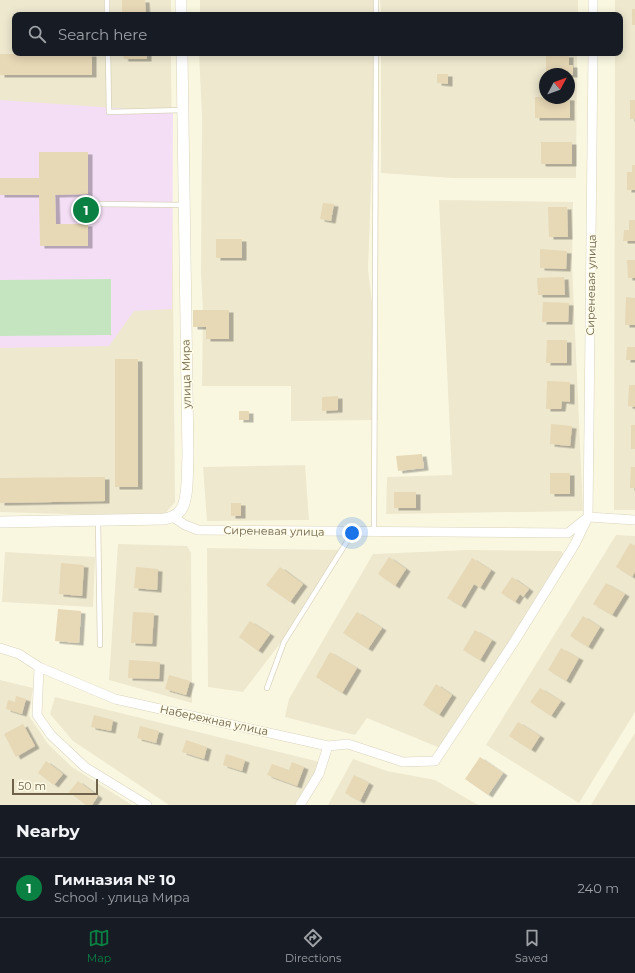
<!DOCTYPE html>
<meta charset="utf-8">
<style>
:root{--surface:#171b24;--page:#20242c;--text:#f1f3f6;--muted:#9ea1a6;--line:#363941;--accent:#0b8043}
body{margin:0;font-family:Montserrat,sans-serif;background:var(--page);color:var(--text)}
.compass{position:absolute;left:539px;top:68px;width:36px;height:36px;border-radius:50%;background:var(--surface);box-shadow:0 2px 10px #0003;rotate:49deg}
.scale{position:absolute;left:12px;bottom:10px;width:86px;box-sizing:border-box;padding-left:4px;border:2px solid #6e624a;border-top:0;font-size:11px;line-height:14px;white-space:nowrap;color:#6e624a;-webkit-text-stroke:3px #fdfbe6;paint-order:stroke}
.you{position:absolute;left:352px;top:533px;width:14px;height:14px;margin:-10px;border:3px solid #fff;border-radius:50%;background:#1a73e8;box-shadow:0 0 0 6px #1a73e833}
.badge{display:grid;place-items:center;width:26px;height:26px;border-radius:50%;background:var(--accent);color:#fff;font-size:13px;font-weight:700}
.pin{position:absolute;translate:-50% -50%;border:2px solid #fff;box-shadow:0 1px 4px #0006}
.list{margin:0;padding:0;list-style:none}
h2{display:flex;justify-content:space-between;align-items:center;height:52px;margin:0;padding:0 16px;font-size:17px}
h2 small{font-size:13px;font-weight:400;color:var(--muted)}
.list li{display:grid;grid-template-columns:26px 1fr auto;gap:12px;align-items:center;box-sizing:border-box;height:60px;padding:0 16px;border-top:1px solid var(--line)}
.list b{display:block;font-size:15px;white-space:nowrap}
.list p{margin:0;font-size:13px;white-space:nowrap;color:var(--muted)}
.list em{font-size:13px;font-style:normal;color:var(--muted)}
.icon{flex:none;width:22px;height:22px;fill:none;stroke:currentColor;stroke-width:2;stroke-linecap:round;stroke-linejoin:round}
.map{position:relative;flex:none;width:635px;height:805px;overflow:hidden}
.search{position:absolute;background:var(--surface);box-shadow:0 2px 10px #0003;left:12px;right:12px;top:12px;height:44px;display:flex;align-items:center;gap:10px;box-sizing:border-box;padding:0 14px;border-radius:8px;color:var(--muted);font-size:15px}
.sheet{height:112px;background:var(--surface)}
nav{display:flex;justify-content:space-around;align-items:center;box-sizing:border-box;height:56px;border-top:1px solid var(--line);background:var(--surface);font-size:11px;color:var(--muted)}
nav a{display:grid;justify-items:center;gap:2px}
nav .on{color:var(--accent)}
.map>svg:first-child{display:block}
.residential{fill:#ede8ce;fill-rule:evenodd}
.education{fill:#f4def5}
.green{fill:#c5e5c1}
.building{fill:#e7d8b6;filter:url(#shadow)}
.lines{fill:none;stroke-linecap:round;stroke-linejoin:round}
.service-casing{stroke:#dad3bc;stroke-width:6}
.minor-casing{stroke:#dad3bc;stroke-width:10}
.tertiary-casing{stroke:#dad3bc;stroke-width:12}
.service{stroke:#fff;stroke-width:4.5}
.minor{stroke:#fff;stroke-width:9}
.tertiary{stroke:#fff;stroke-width:11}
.labels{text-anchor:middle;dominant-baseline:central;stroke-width:3;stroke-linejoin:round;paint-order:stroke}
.street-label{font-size:11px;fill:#6e624a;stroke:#fdfbe6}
</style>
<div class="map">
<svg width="635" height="805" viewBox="0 0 635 805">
<defs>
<filter id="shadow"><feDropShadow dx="4.5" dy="2.5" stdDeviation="0" flood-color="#0004"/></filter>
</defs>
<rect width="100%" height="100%" fill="#faf7e1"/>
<!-- residential -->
<path class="residential" d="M 0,0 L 171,0 L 171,15 L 15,15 L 15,53 L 171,53 L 175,502 L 162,517 L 0,512 Z
M 200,0 L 374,0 L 374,15 L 200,15 Z
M 380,0 L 578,0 L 578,15 L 381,15 Z
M 615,0 L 635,0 L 635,510 L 614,510 L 615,53 L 620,53 L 620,15 L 615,15 Z
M 199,53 L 374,53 L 374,103 L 368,270 L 373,310 L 378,420 L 291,421 L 291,386 L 202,386 L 203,312 L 201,272 L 202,116 Z
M 381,53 L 577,53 L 576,178 L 452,178 L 381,173 ZM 545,74 L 569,74 L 569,98 L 545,98 Z
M 439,200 L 573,202 L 572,264 L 583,511 L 386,514 L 387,477 L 452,475 Z
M 305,465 L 309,520 L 207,521 L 203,467 Z
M 616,535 L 635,536 L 635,712 L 579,803 L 486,745 Z
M 118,544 L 187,546 L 191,553 L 192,703 L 109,680 Z
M 207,548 L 339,550 L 295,624 L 243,692 L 208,687 Z
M 468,550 L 561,551 L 564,555 L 445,750 L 367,718 L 355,735 L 285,717 L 289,699 L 373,554 Z
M 5,552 L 95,557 L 93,607 L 2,602 Z
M 0,680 L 33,688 L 29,716 L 48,744 L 72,767 L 132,805 L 0,805 Z
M 55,697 L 271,750 L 324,763 L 311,796 L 305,805 L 169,805 L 73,741 L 50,714 Z
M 635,733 L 635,805 L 591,805 L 611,772 Z
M 353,759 L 387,771 L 435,780 L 478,805 L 328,805 Z"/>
<!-- education -->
<path class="education" d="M 0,100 L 173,112 L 172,309 L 134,311 L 109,346 L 0,348 Z"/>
<!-- green -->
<path class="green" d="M 111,279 L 111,335 L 0,336 L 0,280 Z"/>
<!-- building -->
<path class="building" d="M 122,0 L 145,0 L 146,15 L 122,15 Z
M 632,9 L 635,9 L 635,25 L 632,25 Z
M 123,53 L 147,53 L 147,59 L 124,59 Z
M 0,54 L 92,54 L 92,75 L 0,75 Z
M 546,55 L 569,55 L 569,65 L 573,65 L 573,75 L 546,74 Z
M 437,74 L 448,74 L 448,84 L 437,83 Z
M 535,97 L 570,98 L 570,118 L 535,118 Z
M 630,100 L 635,100 L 635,119 L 630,119 Z
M 541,142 L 572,142 L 572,164 L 541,164 Z
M 39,152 L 88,152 L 88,194 L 55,195 L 56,224 L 88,224 L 88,246 L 40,246 L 39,195 L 0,195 L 0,178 L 39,178 Z
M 632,165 L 635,165 L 635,190 L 627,190 L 627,172 L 632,172 Z
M 323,203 L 334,204 L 331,221 L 320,219 Z
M 548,207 L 567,207 L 568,237 L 549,237 Z
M 629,220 L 635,220 L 635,241 L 623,241 L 624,230 L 629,230 Z
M 216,239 L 242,239 L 242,258 L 216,258 Z
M 540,249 L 567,251 L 566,269 L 540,268 Z
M 627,260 L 635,260 L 635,278 L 628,278 Z
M 564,277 L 565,295 L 538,295 L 537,278 Z
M 626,297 L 635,298 L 635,325 L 625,325 Z
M 543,302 L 569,303 L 568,322 L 542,322 Z
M 193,310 L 229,310 L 229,339 L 206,339 L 206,327 L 193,327 Z
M 547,340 L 567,340 L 567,363 L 546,363 Z
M 627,347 L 635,347 L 635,360 L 626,360 Z
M 115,359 L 138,359 L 138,487 L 115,487 Z
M 547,381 L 570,382 L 570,402 L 562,401 L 561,409 L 546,409 Z
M 629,385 L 635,385 L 635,407 L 628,406 Z
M 338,396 L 338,410 L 322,411 L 322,397 Z
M 239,411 L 249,411 L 249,420 L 239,420 Z
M 551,424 L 572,426 L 570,446 L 550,444 Z
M 631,425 L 635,425 L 635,449 L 631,449 Z
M 422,454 L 424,468 L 398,471 L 396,456 Z
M 631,467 L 635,467 L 635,488 L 630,488 Z
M 550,473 L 570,473 L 570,494 L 550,494 Z
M 105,477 L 105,501 L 0,503 L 0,478 Z
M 394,492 L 416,492 L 416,508 L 394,508 Z
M 231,503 L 241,503 L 241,516 L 231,516 Z
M 630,543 L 635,546 L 635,572 L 632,577 L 616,567 Z
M 389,557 L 406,569 L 395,586 L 378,574 Z
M 472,558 L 491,570 L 480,588 L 474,584 L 461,606 L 447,598 Z
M 61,563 L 84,565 L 82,596 L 59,594 Z
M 136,567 L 158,569 L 157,590 L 134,588 Z
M 280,567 L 303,584 L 290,602 L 266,585 Z
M 512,577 L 529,589 L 523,597 L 520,594 L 515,602 L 501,593 Z
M 606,583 L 625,594 L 612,615 L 593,604 Z
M 58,609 L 81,611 L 79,643 L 55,641 Z
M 133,612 L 154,613 L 152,644 L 131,643 Z
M 357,612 L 382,628 L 368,649 L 343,633 Z
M 583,616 L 600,627 L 588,647 L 570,636 Z
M 250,621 L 270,634 L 258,651 L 239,637 Z
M 475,630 L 492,640 L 480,660 L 463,650 Z
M 561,648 L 579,658 L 566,681 L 548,670 Z
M 330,652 L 357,668 L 342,693 L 316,677 Z
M 129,660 L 160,662 L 159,679 L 128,678 Z
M 169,675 L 190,681 L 186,695 L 165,689 Z
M 436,684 L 452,695 L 439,715 L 423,705 Z
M 540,688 L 561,701 L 551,716 L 530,702 Z
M 16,696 L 26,699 L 22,714 L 6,709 L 8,700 L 15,702 Z
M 94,715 L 113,720 L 111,731 L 91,727 Z
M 518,722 L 540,736 L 531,750 L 509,736 Z
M 23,724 L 35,746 L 16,757 L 4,734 Z
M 140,726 L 159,731 L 156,743 L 137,738 Z
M 186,740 L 207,747 L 204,759 L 182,752 Z
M 226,754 L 245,760 L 242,771 L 223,765 Z
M 480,757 L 503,773 L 488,795 L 465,779 Z
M 46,761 L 63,774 L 54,785 L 38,773 Z
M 292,762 L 304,767 L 297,786 L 267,775 L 272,764 L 289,770 Z
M 354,775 L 369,783 L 360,801 L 345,793 Z
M 78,781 L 98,796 L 92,805 L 86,805 L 69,792 Z"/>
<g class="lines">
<!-- service casing -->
<g class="service-casing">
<path id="service" d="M 107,0 L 107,15
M 376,15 L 376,0
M 108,53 L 109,112 L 183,110
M 98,204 L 184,205
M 98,521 L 100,645
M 374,531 L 376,53
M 267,688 L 284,642 L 353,532"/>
</g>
<!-- minor casing -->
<g class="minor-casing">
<path id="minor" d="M 593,15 L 593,0
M 173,517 L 185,525 L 198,530 L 568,533 L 588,517 L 593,53
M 0,648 L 19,654 L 39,667 L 115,699 L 328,746 L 348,744 L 403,762 L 435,761 L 514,642 L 575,544 L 588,517 L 635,520
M 39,667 L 37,715 L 51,735 L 85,767 L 147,805
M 300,805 L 319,774 L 328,746"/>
</g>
<!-- tertiary casing -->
<g class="tertiary-casing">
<path id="tertiary" d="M 181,0 L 181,15
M 0,522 L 164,519 C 170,518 176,516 180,511 C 189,502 187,469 188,456 L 182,53"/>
</g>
<!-- service -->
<use href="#service" class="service"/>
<!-- minor -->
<use href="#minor" class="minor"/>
<!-- tertiary -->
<use href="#tertiary" class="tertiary"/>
</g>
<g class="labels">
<!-- street labels -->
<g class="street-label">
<text transform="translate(591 285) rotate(-89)">Сиреневая улица</text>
<text transform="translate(186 374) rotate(-91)">улица Мира</text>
<text transform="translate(274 531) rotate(1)">Сиреневая улица</text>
<text transform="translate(214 720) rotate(12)">Набережная улица</text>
</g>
</g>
</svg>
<svg class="compass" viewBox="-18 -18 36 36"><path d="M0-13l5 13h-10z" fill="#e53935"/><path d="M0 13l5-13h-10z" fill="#9ea1a6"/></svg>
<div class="scale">50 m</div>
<div class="you"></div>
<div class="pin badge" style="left:86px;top:210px">1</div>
<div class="search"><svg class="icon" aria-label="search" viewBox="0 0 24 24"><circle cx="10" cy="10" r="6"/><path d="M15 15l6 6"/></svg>Search here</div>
</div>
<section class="sheet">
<h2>Nearby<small></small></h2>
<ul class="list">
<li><span class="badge">1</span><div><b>Гимназия № 10</b><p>School · улица Мира</p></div><em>240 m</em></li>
</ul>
</section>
<nav>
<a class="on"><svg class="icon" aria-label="map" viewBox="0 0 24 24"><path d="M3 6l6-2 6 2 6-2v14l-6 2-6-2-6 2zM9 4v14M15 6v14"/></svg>Map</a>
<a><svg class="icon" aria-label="directions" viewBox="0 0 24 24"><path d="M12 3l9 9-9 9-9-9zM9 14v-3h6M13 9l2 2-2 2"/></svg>Directions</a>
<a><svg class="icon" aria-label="saved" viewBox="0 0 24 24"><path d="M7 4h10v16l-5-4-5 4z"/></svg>Saved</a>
</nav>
